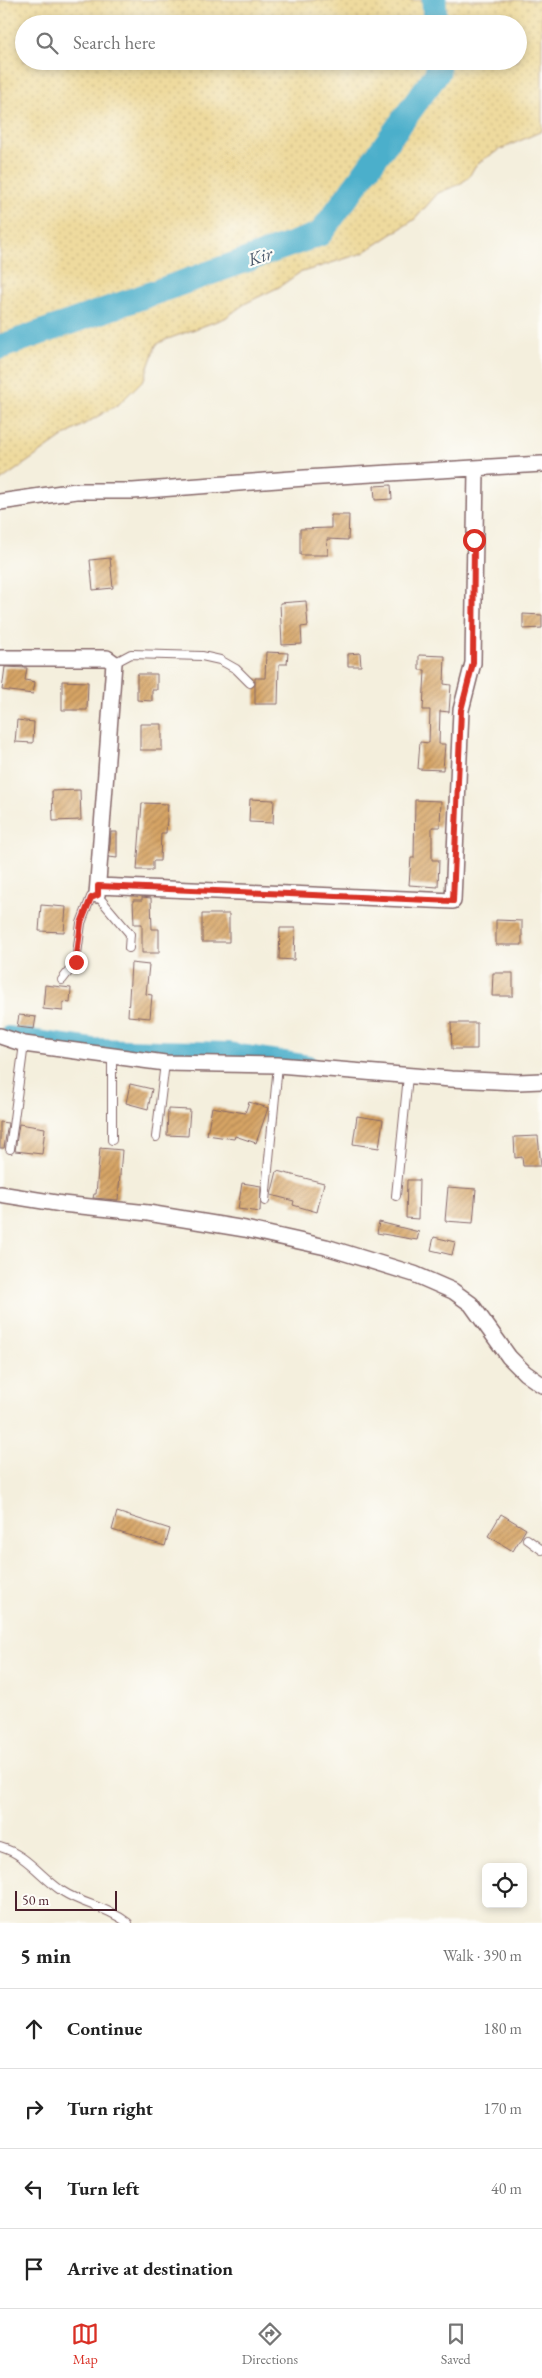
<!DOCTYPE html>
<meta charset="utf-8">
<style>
:root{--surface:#fff;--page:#f6f6f6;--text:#222;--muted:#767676;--line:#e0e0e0;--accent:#d93025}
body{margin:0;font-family:"EB Garamond",serif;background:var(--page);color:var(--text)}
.controls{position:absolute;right:15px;bottom:15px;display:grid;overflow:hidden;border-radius:8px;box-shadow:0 2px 8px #0003}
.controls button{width:45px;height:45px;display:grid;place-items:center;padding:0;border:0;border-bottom:1px solid var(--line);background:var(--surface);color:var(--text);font:25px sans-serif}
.scale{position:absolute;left:15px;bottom:12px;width:102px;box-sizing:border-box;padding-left:5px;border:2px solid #4a1f2b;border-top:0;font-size:14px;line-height:18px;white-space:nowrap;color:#4a1f2b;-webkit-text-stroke:4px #fdfcf7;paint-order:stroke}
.stop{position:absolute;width:15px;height:15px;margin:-11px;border:4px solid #d93025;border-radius:50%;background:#fff}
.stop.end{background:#d93025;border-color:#fff;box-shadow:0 1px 5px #0008}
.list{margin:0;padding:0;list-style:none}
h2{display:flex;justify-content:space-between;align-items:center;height:65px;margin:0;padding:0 20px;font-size:21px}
h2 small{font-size:16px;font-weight:400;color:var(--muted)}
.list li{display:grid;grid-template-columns:32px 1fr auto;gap:15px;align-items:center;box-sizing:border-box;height:80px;padding:0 20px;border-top:1px solid var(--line)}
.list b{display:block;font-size:19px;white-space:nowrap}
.list em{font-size:16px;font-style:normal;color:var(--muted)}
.icon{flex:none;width:28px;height:28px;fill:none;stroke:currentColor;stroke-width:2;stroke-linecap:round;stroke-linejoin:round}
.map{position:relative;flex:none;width:542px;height:1923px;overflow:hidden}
.search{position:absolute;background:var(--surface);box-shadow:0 2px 8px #0003;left:15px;right:15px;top:15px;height:55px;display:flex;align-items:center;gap:12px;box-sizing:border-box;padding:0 18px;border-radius:28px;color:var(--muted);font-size:19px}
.sheet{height:385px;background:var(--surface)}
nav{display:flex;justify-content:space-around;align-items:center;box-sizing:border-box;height:70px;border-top:1px solid var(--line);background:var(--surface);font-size:14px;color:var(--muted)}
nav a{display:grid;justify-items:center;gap:2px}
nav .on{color:var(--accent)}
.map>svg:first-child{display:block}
.sand{fill:url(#sand-dots);stroke:#9c7c64;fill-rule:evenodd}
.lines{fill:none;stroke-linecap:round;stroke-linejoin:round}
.canal{stroke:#4cafcb;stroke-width:14}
.river{stroke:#4cafcb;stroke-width:25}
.building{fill:url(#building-hatch)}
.lane-casing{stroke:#866869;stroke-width:10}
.street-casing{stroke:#866869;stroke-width:18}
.lane{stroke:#fff;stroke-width:8}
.street{stroke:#fff;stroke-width:15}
.route{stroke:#d93025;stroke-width:6}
.labels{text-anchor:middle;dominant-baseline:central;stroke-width:4.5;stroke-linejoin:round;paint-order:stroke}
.water-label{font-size:18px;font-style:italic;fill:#4b596b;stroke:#fdfcf7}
</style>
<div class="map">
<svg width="542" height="1923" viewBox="0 0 542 1923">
<defs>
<pattern id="sand-dots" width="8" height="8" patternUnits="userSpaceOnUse" patternTransform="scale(1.25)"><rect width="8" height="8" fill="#eeda9e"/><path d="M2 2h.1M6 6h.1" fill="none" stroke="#cebb88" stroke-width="1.8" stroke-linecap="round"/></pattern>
<pattern id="building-hatch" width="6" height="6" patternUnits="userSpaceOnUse" patternTransform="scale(1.25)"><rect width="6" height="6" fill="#d6a465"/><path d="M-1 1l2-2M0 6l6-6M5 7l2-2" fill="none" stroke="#b08553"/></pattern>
</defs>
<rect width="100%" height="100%" fill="#fdfcf7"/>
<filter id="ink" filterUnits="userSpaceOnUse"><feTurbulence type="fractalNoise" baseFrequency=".02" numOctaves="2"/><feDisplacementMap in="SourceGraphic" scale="10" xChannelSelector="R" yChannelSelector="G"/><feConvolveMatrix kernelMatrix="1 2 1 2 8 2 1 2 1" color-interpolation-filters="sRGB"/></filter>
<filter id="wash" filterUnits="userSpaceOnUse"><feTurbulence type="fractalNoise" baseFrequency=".0096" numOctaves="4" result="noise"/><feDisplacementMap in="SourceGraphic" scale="20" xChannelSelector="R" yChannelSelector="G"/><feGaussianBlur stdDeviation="1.12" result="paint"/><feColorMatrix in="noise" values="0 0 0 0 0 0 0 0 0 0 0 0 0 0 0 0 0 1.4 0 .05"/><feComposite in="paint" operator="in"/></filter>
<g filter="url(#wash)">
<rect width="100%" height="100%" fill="#f4efdd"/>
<!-- sand -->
<path class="sand" d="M 0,0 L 542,0 L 542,131 L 499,150 L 484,159 L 475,166 L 469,177 L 460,184 L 438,193 L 415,219 L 363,253 L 299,273 L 279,287 L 246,303 L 225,318 L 165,340 L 156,345 L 144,379 L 119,404 L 64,436 L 0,481 ZM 24,24 L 518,24 L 518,61 L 24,61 Z"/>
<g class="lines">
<!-- canal -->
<path class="canal" d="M 8,1033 L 93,1045 L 228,1049 L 309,1062"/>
<!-- river -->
<path class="river" d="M 434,0 L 435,24
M 0,347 L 320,234 L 438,72 L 437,61"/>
</g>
<g id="blocks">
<!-- building -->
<path class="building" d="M 391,485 L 392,499 L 375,500 L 374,486 Z
M 331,515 L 349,515 L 348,540 L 327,539 L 328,555 L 300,555 L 300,529 L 331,528 Z
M 110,558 L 113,588 L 93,590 L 90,560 Z
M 306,601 L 308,626 L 301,627 L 302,644 L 282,645 L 280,603 Z
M 523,614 L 542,615 L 542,628 L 523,629 Z
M 266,652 L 288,653 L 287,664 L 279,664 L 278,704 L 255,704 L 255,678 L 265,678 Z
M 360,653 L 361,666 L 348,666 L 348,654 Z
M 419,655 L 445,656 L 444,684 L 451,685 L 449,712 L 440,711 L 439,744 L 445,744 L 443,770 L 418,769 L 420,742 L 429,743 L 430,710 L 423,710 L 425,670 L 419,670 Z
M 5,667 L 27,668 L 25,680 L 35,682 L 33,694 L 2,690 Z
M 137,674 L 157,674 L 157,690 L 152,690 L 152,701 L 137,700 Z
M 62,681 L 88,682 L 87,710 L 62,710 Z
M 17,720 L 34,722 L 33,743 L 15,742 Z
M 140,724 L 162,724 L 162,750 L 140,750 Z
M 80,790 L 81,820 L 53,821 L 52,791 Z
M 250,799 L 274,800 L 273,823 L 249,822 Z
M 415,800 L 441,801 L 440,827 L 432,827 L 432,860 L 439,860 L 438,887 L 409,885 L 411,858 L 414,858 Z
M 142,803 L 168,804 L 166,833 L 161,833 L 160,861 L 153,861 L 153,870 L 137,870 Z
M 111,832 L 117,832 L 117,858 L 109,857 Z
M 142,897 L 151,898 L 152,929 L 159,929 L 159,953 L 142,953 L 142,924 L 134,924 L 133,900 L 142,900 Z
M 41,905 L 66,907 L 64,932 L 39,931 Z
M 202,914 L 229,914 L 229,942 L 202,942 Z
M 496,920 L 522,921 L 522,945 L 496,945 Z
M 280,928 L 295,928 L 294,960 L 279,959 Z
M 131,963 L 149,965 L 146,994 L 152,995 L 150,1018 L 128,1016 Z
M 493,973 L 513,973 L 513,996 L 492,996 Z
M 45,985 L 71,988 L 70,1003 L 63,1002 L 63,1011 L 43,1009 Z
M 19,1015 L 36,1017 L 34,1029 L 17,1027 Z
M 451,1023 L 477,1023 L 477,1049 L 452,1049 Z
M 130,1084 L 152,1089 L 148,1109 L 126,1103 Z
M 249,1102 L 268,1108 L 256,1143 L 235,1136 L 234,1139 L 207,1135 L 212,1107 L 245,1113 Z
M 168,1109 L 190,1110 L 188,1136 L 167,1135 Z
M 357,1116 L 383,1120 L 379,1148 L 353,1144 Z
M 0,1122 L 8,1123 L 4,1148 L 0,1148 Z
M 19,1124 L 45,1128 L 42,1154 L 15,1151 Z
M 538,1136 L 541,1166 L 523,1166 L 522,1157 L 515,1158 L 514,1137 Z
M 100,1148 L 122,1150 L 118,1200 L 93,1198 L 94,1194 L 96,1194 Z
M 277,1171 L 324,1183 L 317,1212 L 293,1205 L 294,1201 L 271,1195 Z
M 407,1180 L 419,1180 L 418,1219 L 406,1218 Z
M 242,1183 L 261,1186 L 260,1212 L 238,1209 Z
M 448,1187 L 476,1189 L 473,1223 L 445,1221 Z
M 379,1222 L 419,1232 L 417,1240 L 377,1233 Z
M 434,1237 L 455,1242 L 452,1255 L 431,1250 Z
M 117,1512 L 170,1529 L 165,1546 L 112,1530 Z
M 501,1514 L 526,1529 L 513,1551 L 488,1536 Z"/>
</g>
</g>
<g filter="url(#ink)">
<use href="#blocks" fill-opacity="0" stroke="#866869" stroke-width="1"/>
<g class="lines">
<!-- lane casing -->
<g class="lane-casing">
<path id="lane" d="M 114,663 L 131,654 L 202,656 L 220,660 L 236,669 L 250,683
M 62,980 L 76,962 L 81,923 L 91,897 L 97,895 L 130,934 L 129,948
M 156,1137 L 165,1063
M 112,1140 L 112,1055
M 10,1149 L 24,1044
M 396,1196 L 408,1076
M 265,1201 L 278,1065
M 527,1539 L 542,1550
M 0,1847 C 26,1854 41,1877 62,1891 C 83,1905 106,1906 128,1923"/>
</g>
<!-- street casing -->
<g class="street-casing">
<path id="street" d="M 0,502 L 76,491 L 133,491 L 305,478 L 542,464
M 0,658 L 107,658 L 114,663 L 97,895
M 98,886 L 453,901 L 461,710 L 473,663 L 476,470
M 0,1036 L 24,1044 L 165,1063 L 278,1065 L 451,1079 L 518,1082 L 542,1081
M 0,1194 L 62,1204 L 148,1213 L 245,1229 L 326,1247 L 414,1274 L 453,1291 L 471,1304 L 509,1357 L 525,1373 L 542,1385"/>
</g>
<!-- lane -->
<use href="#lane" class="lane"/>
<!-- street -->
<use href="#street" class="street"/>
</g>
</g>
<g class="lines" filter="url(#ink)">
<!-- route -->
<path class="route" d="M 76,962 L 81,923 L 91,898 L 98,895 L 98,886 L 453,901 L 461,710 L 473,663 L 474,540"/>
</g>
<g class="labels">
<!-- water labels -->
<g class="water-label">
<text transform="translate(260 256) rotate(-19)">Kir</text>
</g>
</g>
</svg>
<div class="controls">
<button><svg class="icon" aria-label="locate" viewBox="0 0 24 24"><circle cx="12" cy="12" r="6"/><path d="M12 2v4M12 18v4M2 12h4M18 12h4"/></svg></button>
</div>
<div class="scale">50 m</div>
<div class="stop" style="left:474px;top:540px"></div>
<div class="stop end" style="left:76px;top:962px"></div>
<div class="search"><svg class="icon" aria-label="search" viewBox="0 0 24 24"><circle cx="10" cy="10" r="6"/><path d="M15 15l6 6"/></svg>Search here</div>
</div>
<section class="sheet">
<h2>5 min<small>Walk · 390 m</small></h2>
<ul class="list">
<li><svg class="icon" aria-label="ahead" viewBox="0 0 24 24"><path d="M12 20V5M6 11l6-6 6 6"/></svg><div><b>Continue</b></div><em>180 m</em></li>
<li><svg class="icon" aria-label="right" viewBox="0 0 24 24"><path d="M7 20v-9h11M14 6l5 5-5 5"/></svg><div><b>Turn right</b></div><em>170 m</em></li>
<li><svg class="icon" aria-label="left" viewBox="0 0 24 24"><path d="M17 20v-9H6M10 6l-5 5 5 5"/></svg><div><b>Turn left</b></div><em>40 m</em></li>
<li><svg class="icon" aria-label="arrive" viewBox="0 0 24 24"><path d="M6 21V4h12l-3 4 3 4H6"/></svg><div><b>Arrive at destination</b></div></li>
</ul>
</section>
<nav>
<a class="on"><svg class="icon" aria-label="map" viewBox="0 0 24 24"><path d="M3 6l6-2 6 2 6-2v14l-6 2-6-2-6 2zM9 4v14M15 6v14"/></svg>Map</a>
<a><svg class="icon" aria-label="directions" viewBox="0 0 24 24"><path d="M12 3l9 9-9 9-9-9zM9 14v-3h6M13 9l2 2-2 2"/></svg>Directions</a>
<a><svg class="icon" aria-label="saved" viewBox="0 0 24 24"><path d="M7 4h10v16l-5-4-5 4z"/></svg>Saved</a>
</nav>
